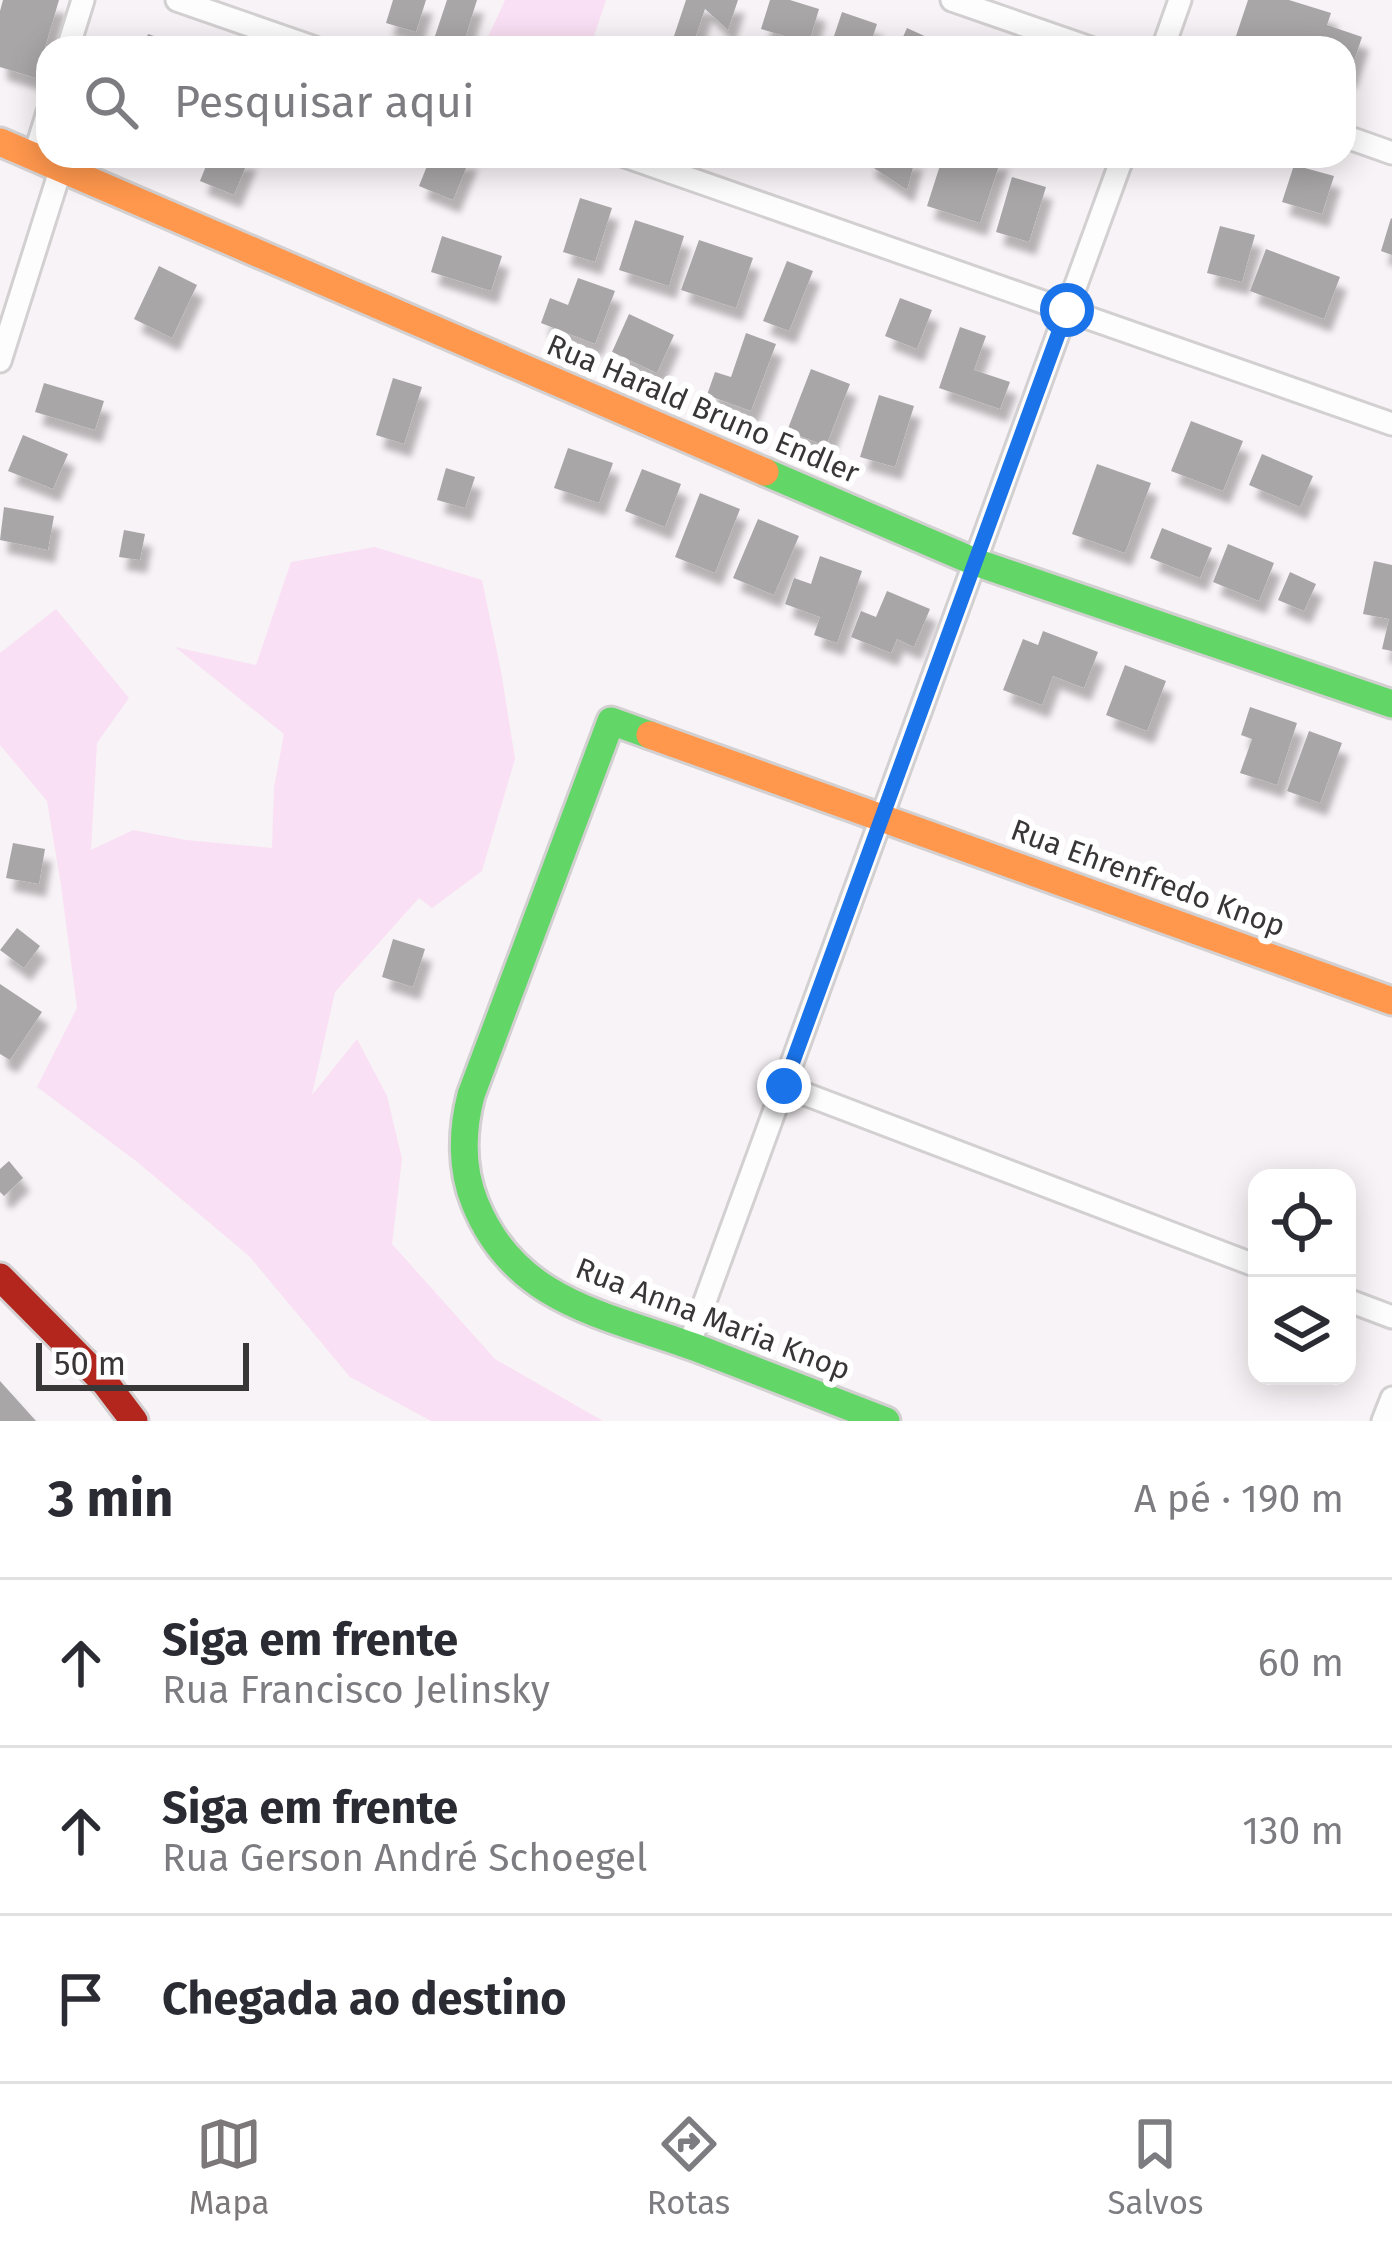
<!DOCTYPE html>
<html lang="pt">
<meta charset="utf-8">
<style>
:root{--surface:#fff;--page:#f7f7f7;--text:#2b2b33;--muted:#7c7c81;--line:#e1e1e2;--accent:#7c787a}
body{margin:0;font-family:"Fira Sans",sans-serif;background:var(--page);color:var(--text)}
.controls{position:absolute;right:36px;bottom:36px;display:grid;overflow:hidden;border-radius:24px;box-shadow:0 6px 30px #0003}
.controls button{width:108px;height:108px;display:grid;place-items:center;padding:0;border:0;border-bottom:3px solid var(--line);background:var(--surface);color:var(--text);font:60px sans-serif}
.scale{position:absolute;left:36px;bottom:30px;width:213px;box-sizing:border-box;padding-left:12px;border:6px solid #393638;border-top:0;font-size:33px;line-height:42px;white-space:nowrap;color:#393638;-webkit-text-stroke:9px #fff;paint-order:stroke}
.stop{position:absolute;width:36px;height:36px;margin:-27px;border:9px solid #1a73e8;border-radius:50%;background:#fff}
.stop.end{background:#1a73e8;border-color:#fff;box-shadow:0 3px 12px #0008}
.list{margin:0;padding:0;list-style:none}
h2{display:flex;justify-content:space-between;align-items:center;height:156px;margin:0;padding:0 48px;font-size:51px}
h2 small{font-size:39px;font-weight:400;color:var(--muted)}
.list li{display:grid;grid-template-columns:78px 1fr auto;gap:36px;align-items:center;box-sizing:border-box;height:168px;padding:0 48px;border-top:3px solid var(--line)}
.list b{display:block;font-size:45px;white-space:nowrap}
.list p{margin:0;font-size:39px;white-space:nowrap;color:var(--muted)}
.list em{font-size:39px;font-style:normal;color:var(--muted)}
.icon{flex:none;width:66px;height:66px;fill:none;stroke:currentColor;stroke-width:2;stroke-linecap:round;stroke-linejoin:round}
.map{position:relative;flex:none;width:1392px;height:1421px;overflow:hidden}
.search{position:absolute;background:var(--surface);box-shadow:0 6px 30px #0003;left:36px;right:36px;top:36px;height:132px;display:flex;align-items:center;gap:30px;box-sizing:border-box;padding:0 42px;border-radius:36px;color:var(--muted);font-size:45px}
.sheet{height:660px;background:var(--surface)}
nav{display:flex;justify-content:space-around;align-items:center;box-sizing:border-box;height:168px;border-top:3px solid var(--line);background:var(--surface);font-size:33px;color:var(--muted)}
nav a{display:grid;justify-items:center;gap:6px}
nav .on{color:var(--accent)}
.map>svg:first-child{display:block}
.green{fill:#fae0f4}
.building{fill:#a9a6a8;filter:url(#shadow)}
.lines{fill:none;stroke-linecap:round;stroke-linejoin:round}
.street-casing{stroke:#d3d0d1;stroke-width:27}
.fast-casing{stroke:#d3d0d1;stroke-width:33}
.slow-casing{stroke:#d3d0d1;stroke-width:33}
.jam-casing{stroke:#d3d0d1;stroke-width:33}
.street{stroke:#fefdfe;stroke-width:21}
.fast{stroke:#63d668;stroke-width:27}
.slow{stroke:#ff974d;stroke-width:27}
.jam{stroke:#b3261e;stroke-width:27}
.route{stroke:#1a73e8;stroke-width:15}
.labels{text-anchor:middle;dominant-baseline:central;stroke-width:12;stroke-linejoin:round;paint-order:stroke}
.street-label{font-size:30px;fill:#393638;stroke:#fff}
</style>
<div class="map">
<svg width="1392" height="1421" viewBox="0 0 1392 1421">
<defs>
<filter id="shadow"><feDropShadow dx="7" dy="13" stdDeviation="3" flood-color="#0004"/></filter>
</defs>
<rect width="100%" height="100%" fill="#f8f3f6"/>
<!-- green -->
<path class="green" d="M 505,0 L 606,0 L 590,48 L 483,48 Z
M 375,547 L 482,580 L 501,671 L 515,759 L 482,871 L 432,908 L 419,898 L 335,992 L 312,1095 L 357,1039 L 387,1096 L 402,1159 L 392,1244 L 495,1359 L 603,1421 L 431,1421 L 350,1377 L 249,1256 L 136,1161 L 37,1087 L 77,1008 L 61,885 L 47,801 L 0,745 L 0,653 L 56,609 L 129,698 L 97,743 L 91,850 L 133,830 L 186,840 L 272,848 L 274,787 L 284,734 L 175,647 L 256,665 L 291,562 Z"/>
<!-- building -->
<path class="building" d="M 3,0 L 59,0 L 36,78 L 0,67 L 0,11 Z
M 393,0 L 426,0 L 416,32 L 386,23 Z
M 447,0 L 477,0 L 462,48 L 434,39 Z
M 686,0 L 738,0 L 728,30 L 705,9 L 693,45 L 673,39 Z
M 770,0 L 790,0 L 819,9 L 809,43 L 761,29 Z
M 1248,0 L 1289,0 L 1331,13 L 1327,25 L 1362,37 L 1349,76 L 1344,74 L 1344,48 L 1263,48 L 1235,39 Z
M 842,12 L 877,24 L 869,48 L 830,48 Z
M 907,28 L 931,39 L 927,48 L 898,48 Z
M 148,34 L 187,47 L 187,48 L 143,48 Z
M 210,156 L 250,156 L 234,195 L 200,181 Z
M 431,156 L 471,156 L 453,200 L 419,186 Z
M 870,156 L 916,156 L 907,190 L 868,164 Z
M 943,156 L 1002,156 L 980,223 L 927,206 Z
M 1294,165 L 1334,176 L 1322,214 L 1282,202 Z
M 1012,177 L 1046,187 L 1029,242 L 996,232 Z
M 580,198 L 612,208 L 595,262 L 563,252 Z
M 1391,218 L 1392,219 L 1392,255 L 1381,251 Z
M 635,220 L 684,236 L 669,286 L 619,270 Z
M 1220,226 L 1255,235 L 1242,282 L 1207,273 Z
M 442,236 L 502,256 L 491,291 L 431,272 Z
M 699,240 L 753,258 L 736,308 L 681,290 Z
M 1266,249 L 1340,277 L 1324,319 L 1250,291 Z
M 787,261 L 813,271 L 789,331 L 763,321 Z
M 159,266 L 197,285 L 172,338 L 134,319 Z
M 578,278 L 615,291 L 595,344 L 541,323 L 550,298 L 568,305 Z
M 900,298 L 932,310 L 917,349 L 885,336 Z
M 629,314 L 674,335 L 657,373 L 612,352 Z
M 960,327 L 986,336 L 974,370 L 1010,382 L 1000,409 L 939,388 Z
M 746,333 L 776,344 L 751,411 L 707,395 L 715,372 L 731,377 Z
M 811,369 L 850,384 L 826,446 L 787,431 Z
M 393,378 L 422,387 L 404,444 L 376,435 Z
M 44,383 L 104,401 L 95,430 L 35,412 Z
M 879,395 L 914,406 L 895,467 L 860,457 Z
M 1191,421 L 1243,441 L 1223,491 L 1171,471 Z
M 23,435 L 68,454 L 53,489 L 8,471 Z
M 568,448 L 613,463 L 599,503 L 554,488 Z
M 1262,454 L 1313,476 L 1300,507 L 1249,485 Z
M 1097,464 L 1151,483 L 1125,553 L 1072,534 Z
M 446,468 L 475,477 L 465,508 L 437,500 Z
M 642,469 L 681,484 L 665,527 L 625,511 Z
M 700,493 L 740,509 L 715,573 L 675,557 Z
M 4,507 L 54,516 L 48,550 L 0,540 Z
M 758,519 L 799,536 L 774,595 L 733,578 Z
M 1162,528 L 1212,548 L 1200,578 L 1150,558 Z
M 124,530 L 145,534 L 140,560 L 119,557 Z
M 1228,544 L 1274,563 L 1259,601 L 1213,582 Z
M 820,556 L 862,571 L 837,643 L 814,635 L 820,617 L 785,604 L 794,578 L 811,584 Z
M 1374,561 L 1392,565 L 1392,651 L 1382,649 L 1389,619 L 1363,614 Z
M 1290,572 L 1316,584 L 1304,611 L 1278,600 Z
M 887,591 L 930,609 L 914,647 L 897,639 L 891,653 L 851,637 L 861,611 L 876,617 Z
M 1043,631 L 1098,652 L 1084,688 L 1053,676 L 1042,705 L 1003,690 L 1023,639 L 1038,645 Z
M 1125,665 L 1166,681 L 1147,731 L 1106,715 Z
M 1250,707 L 1297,723 L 1277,785 L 1240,773 L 1252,739 L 1241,735 Z
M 1309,731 L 1342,743 L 1320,803 L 1287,791 Z
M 13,843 L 45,849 L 39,884 L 6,878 Z
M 17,928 L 40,946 L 24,968 L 0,950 Z
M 393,939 L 425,949 L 413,987 L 382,977 Z
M 0,984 L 42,1012 L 10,1060 L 0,1054 Z
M 9,1161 L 23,1178 L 4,1196 L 0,1192 L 0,1169 Z
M 0,1381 L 36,1421 L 0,1421 Z"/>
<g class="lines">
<!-- street casing -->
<g class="street-casing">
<path id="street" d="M 177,0 L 315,48
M 952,0 L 1090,48
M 68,48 L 83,0
M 1163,48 L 1180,0
M 1344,136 L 1392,153
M 625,156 L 1392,424
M 34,157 L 48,112
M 0,361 L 61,168
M 784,1086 L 1257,1266
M 1347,1300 L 1392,1317
M 689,1345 L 1123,156
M 1383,1421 L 1392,1398"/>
</g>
<!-- fast casing -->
<g class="fast-casing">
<path id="fast" d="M 765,472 L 975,562 L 1392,704
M 650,735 L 611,721 L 471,1095 C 462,1130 461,1169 475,1203 C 515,1303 607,1315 697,1348 C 760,1372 823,1397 886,1421"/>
</g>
<!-- slow casing -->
<g class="slow-casing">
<path id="slow" d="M 0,142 L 765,472
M 650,735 L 1392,1001"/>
</g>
<!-- jam casing -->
<g class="jam-casing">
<path id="jam" d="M 0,1277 L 106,1384 L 134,1421"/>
</g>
<!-- street -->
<use href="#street" class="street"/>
<!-- fast -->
<use href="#fast" class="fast"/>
<!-- slow -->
<use href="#slow" class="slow"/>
<!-- jam -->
<use href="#jam" class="jam"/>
</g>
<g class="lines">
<!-- route -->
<path class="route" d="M 784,1086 L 1067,310"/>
</g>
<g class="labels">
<!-- street labels -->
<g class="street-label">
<text transform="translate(703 409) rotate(23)">Rua Harald Bruno Endler</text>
<text transform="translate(1148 878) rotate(20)">Rua Ehrenfredo Knop</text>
<text transform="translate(713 1319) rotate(21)">Rua Anna Maria Knop</text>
</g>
</g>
</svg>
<div class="controls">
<button><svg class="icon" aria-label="locate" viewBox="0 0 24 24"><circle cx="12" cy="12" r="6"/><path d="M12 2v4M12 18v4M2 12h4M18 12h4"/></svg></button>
<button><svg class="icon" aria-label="layers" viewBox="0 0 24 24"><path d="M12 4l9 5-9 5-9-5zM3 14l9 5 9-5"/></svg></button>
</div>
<div class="scale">50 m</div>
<div class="stop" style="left:1067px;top:310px"></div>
<div class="stop end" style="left:784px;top:1086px"></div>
<div class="search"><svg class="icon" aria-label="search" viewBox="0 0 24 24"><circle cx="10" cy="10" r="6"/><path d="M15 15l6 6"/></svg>Pesquisar aqui</div>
</div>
<section class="sheet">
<h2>3 min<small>A pé · 190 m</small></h2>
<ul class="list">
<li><svg class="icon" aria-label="ahead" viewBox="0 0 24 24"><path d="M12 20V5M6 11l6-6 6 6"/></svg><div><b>Siga em frente</b><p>Rua Francisco Jelinsky</p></div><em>60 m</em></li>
<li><svg class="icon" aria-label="ahead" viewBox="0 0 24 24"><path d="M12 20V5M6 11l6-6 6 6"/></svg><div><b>Siga em frente</b><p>Rua Gerson André Schoegel</p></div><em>130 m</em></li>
<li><svg class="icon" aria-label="arrive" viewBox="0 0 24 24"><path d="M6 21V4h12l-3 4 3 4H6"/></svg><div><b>Chegada ao destino</b></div></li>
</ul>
</section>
<nav>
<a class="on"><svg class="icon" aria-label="map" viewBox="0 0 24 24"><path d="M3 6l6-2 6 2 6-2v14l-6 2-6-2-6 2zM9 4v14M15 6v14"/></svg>Mapa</a>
<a><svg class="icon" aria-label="directions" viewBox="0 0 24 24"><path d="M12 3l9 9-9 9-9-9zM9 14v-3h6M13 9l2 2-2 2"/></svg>Rotas</a>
<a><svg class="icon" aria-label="saved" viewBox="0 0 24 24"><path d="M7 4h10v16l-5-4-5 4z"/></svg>Salvos</a>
</nav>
